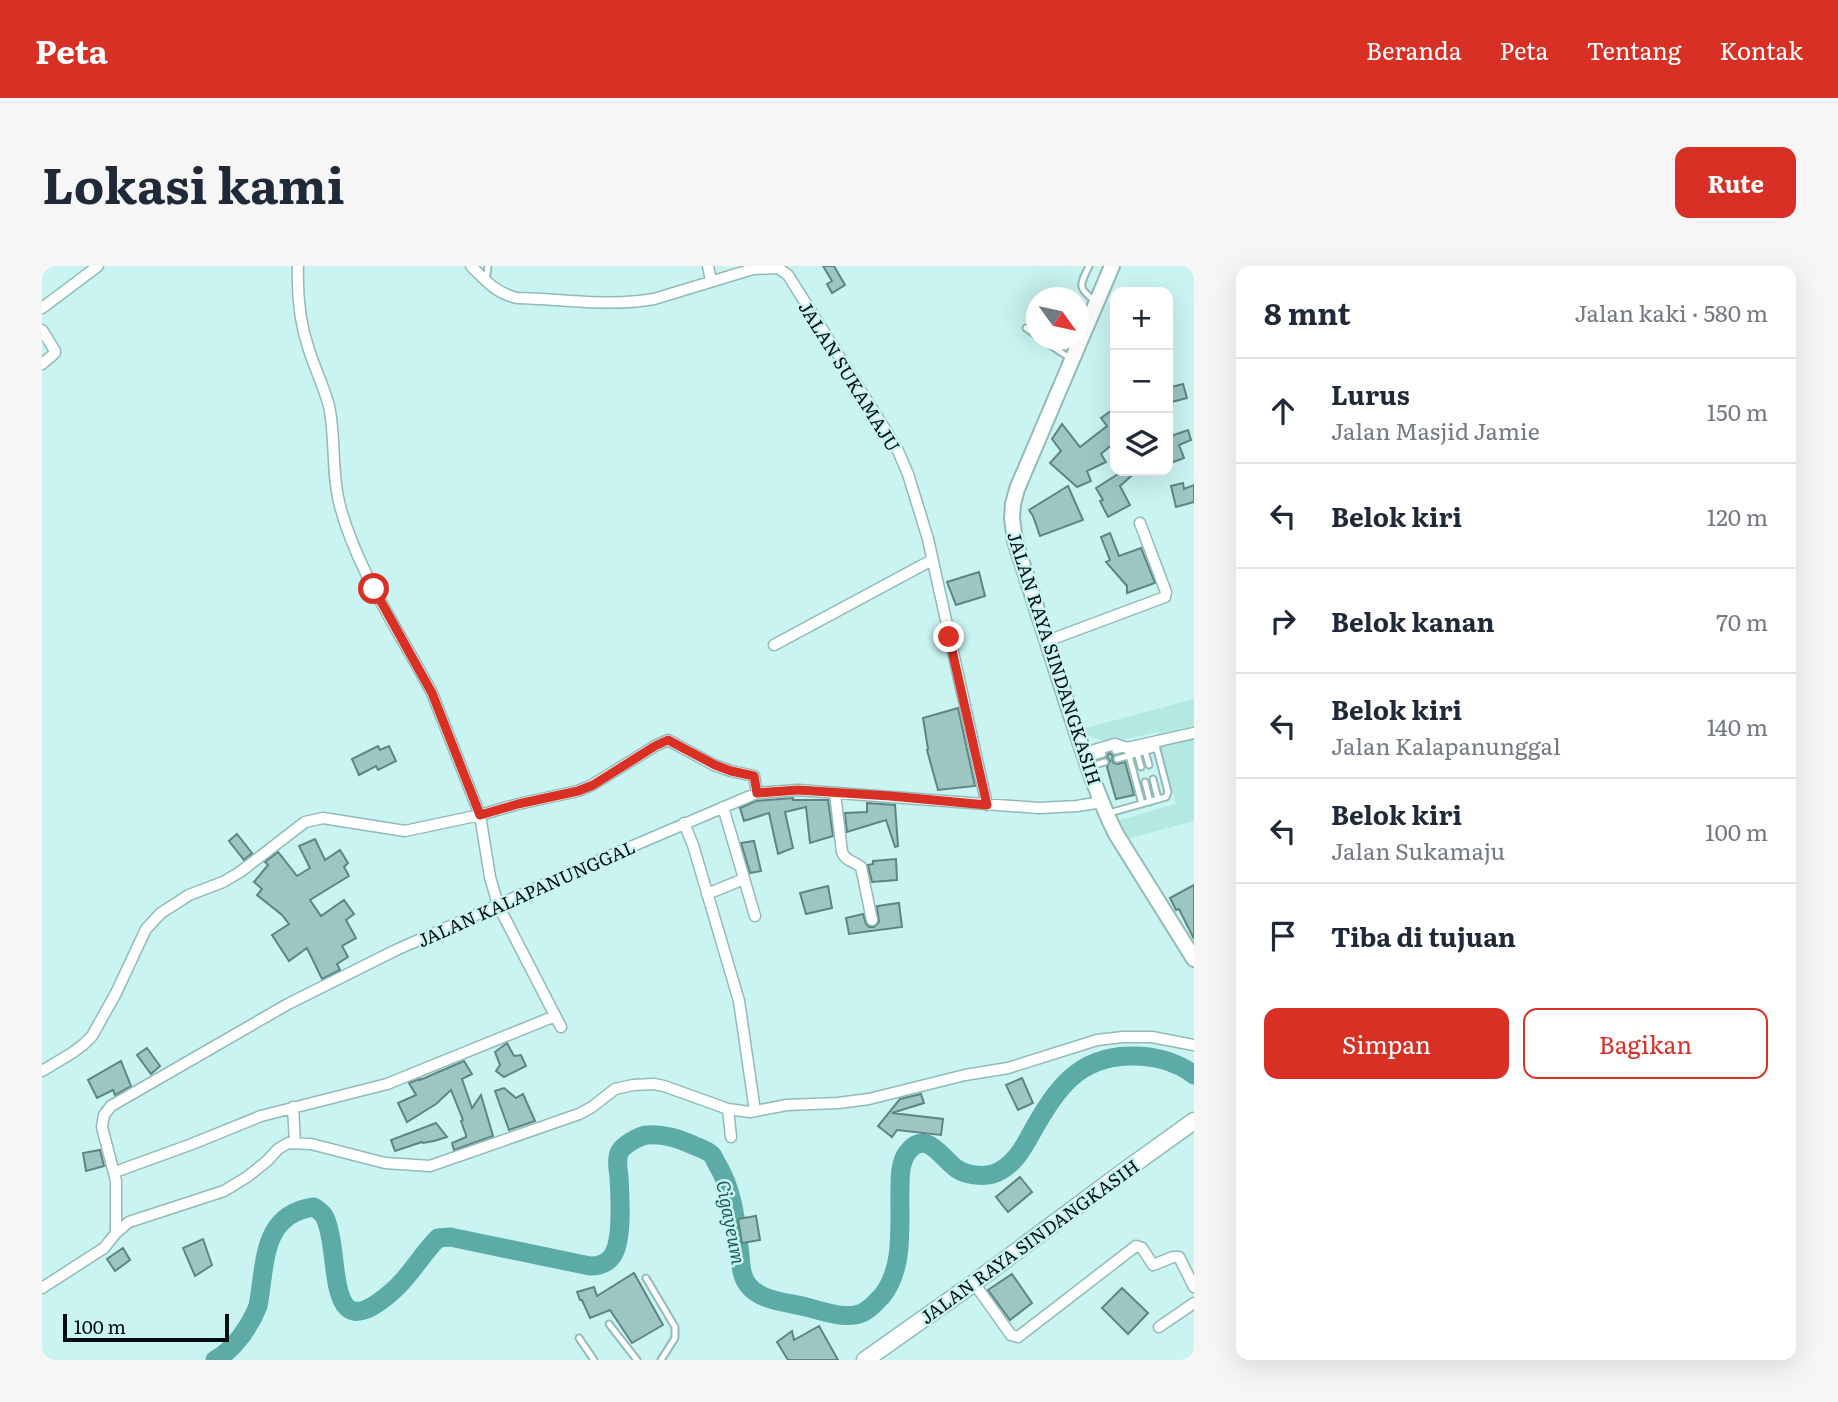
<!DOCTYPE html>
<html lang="id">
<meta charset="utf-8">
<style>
:root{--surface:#fff;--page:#f6f6f7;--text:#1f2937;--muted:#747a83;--line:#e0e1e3;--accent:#d93025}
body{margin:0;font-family:Literata,serif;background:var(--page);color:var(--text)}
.controls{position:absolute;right:21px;top:21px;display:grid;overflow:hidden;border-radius:14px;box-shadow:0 7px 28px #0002}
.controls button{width:63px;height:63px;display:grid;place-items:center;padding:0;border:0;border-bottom:2px solid var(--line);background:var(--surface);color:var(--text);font:35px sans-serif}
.compass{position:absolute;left:984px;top:21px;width:63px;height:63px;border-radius:50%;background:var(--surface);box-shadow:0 7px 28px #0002;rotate:123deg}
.scale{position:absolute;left:21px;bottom:18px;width:166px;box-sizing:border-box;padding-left:7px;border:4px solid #010e0d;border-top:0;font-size:19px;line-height:24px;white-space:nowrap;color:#010e0d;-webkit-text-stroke:5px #c9f4f1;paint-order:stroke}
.stop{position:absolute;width:21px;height:21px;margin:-16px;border:5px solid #d93025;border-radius:50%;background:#fff}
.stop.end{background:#d93025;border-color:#fff;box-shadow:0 2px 7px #0008}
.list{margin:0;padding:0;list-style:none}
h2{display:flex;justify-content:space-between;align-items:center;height:91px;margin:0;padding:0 28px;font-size:30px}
h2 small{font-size:23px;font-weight:400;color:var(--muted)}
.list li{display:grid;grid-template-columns:46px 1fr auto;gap:21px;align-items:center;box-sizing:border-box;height:105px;padding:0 28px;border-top:2px solid var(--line)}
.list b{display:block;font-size:26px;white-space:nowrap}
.list p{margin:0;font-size:23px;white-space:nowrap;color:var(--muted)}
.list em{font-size:23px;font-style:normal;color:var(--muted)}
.actions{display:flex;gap:14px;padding:21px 28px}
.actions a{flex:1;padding:16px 0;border:2px solid var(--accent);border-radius:14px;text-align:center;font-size:24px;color:var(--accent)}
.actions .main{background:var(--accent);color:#fff}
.icon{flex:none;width:38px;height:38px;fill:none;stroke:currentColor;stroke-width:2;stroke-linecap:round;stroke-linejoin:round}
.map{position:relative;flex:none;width:1152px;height:1094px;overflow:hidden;border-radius:14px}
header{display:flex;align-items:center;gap:42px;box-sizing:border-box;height:98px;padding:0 35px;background:var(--accent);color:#fff}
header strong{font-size:33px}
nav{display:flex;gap:38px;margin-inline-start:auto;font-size:24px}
.intro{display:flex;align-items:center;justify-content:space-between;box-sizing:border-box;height:168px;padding:0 42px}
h1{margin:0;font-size:49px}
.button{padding:18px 32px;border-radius:14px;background:var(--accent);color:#fff;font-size:24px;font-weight:700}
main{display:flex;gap:42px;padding:0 42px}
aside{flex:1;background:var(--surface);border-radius:14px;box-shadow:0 7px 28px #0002}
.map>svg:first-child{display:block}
.built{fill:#b3e8e3}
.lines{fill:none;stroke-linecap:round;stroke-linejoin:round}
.river{stroke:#5daba6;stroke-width:19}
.building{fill:#9dc6c3;stroke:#5e8582;stroke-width:2}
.service-casing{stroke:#92bbb8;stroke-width:9}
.minor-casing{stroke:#92bbb8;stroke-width:13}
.secondary-casing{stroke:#92bbb8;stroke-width:18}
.trunk-casing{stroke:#92bbb8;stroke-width:19}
.service{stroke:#fff;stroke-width:5}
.minor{stroke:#fff;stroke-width:10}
.secondary{stroke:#fff;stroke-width:14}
.trunk{stroke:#fff;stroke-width:16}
.route{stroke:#d93025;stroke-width:9}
.labels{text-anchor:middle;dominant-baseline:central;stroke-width:5;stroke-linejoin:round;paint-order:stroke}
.street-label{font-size:18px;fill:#010e0d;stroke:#c9f4f1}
.water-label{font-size:19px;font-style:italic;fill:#20615d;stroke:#c9f4f1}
</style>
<header>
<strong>Peta</strong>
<nav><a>Beranda</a><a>Peta</a><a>Tentang</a><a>Kontak</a></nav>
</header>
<div class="intro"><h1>Lokasi kami</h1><a class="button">Rute</a></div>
<main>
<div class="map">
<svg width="1152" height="1094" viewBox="0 0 1152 1094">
<rect width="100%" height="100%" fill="#c9f4f1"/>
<!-- built -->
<path class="built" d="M 1152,433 L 1152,555 L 1084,573 L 1074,555 L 1134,538 L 1115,466 L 1067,477 L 1048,470 L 1045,467 L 1044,462 Z"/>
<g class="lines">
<!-- river -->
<path class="river" d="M 173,1094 C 192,1084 208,1060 216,1040 C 224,998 219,948 272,941 C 279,946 283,949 285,957 C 299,997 283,1088 354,1022 C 370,1007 380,988 396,972 L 408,971 L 548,1000 C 557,1000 566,997 571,989 C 581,973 578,930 577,911 C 576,903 574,892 578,885 C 583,878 597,870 605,869 C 620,868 638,873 651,879 C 657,882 666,884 670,889 C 672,891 673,895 675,898 C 692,926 694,957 698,989 C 699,999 699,1010 706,1019 C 718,1035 745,1036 764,1041 C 781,1045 803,1054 820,1047 C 829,1043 834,1036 840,1030 C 863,1001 857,958 858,923 C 858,911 858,897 865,887 C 884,861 900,893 915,903 C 924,909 940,911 951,908 C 970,902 981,883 990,866 C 1013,825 1035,791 1087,790 C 1110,789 1134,795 1152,809"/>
</g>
<!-- building -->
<path class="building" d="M 781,0 L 792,0 L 803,19 L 790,27 L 785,18 L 790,15 Z
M 1141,118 L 1145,132 L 1126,137 L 1126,122 Z
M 1073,142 L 1073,176 L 1059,188 L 1064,196 L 1045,205 L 1049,215 L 1035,221 L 1008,197 L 1019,185 L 1010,173 L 1020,158 L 1038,181 L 1065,160 L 1059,152 Z
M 1146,164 L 1149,174 L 1137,179 L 1142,192 L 1126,198 L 1126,171 Z
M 1073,205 L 1095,205 L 1078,220 L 1088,239 L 1066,251 L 1058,235 L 1061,234 L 1054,222 L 1076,208 Z
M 1141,217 L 1142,223 L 1152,219 L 1152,236 L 1134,241 L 1129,220 Z
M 1026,220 L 1041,254 L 998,270 L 991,250 L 987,244 Z
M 1068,267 L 1077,290 L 1099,282 L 1113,317 L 1085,327 L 1085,320 L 1064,296 L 1068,294 L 1059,271 Z
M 937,306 L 943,330 L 914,339 L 905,316 Z
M 916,442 L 933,520 L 896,524 L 885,484 L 886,483 L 881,452 Z
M 336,480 L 338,484 L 347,480 L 354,495 L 336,504 L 334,500 L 317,509 L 310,493 Z
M 1068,487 L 1071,490 L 1070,494 L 1072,497 L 1076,498 L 1083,496 L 1092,529 L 1074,533 L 1065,501 L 1068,495 L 1065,491 L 1066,488 Z
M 751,532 L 751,534 L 786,534 L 791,570 L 768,577 L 764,541 L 743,546 L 751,582 L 736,588 L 727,547 L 702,555 L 698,542 L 714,535 Z
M 825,537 L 853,539 L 856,580 L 853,581 L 844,554 L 805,566 L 803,547 L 825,546 Z
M 195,568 L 210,587 L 202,594 L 187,575 Z
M 273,573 L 283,594 L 298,584 L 306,597 L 302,601 L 307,610 L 268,634 L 279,650 L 302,634 L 312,648 L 304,654 L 314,672 L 300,680 L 306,691 L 295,698 L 298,704 L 280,713 L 265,682 L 247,695 L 230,669 L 247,658 L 240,649 L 215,629 L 220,623 L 212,616 L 226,599 L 223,596 L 236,586 L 255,610 L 268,602 L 257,580 Z
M 712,575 L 719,605 L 708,607 L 699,577 Z
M 854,593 L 855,614 L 830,616 L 826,599 L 831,598 L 831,595 Z
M 1152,619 L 1152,673 L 1137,643 L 1134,644 L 1128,632 Z
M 786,620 L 790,642 L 764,648 L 758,627 Z
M 857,637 L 860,661 L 807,668 L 804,652 L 821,648 L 824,658 L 827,661 L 832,661 L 837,656 L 835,640 Z
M 465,777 L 472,790 L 479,789 L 484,800 L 462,811 L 454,805 L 458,799 L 453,786 Z
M 105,782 L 118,800 L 109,808 L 95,789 Z
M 79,795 L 89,820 L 73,829 L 71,824 L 55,832 L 46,814 Z
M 422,795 L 430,808 L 420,813 L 430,842 L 439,829 L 451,870 L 412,884 L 410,877 L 424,871 L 424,869 L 419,855 L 421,854 L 409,824 L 394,838 L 365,856 L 356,837 L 374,829 L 367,817 L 378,813 L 378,814 Z
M 980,812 L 991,837 L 976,844 L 964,819 Z
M 462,822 L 474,832 L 481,828 L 493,855 L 467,864 L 453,825 Z
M 879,828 L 882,837 L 850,847 L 901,853 L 899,869 L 855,864 L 850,871 L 836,860 L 858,833 Z
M 394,857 L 405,871 L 392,875 L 381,877 L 380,876 L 353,885 L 349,874 Z
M 58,884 L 62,900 L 44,905 L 41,887 Z
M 978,911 L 990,926 L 966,946 L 954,931 Z
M 714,950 L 718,974 L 700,977 L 696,953 Z
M 161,973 L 170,999 L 153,1010 L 141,982 Z
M 81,982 L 88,994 L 73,1005 L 65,993 Z
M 592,1007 L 621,1059 L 590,1077 L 568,1044 L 548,1052 L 540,1034 L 538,1034 L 535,1026 L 552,1021 L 555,1030 Z
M 970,1008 L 990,1037 L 968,1054 L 946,1024 Z
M 1080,1022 L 1106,1047 L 1086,1068 L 1060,1042 Z
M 777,1060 L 796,1094 L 746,1094 L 735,1076 L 750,1065 L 752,1074 Z"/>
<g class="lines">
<!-- service casing -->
<g class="service-casing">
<path id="service" d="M 1047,0 C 1039,18 1034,21 1052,34
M 444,16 L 446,0
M 984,62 L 994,69
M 1000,74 L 1028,92
M 1113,476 L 1126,526 L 1124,531
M 1073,485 L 1085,482 L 1100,538
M 1103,485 L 1107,499
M 1095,487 L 1099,501
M 1044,493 L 1061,488
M 1075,493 L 1115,482
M 1049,500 L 1063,496
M 1111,513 L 1116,533
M 1103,516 L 1108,536
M 1067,547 L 1124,531
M 604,1012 L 633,1061 L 633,1072 L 619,1094
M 567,1058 L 595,1094
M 537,1072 L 552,1094"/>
</g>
<!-- minor casing -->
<g class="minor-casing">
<path id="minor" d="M 256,0 C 255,28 258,58 267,84 C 273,103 282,121 287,140 C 294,173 289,207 298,240 C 316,307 358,366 390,427 L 438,549 L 448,611 L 456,639 L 519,761
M 429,0 C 444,15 454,27 475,32 C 521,33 567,41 612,33 L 711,3 L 736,2 L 746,9 L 846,168 L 857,187 L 866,208 L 886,273 L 945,539
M 666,0 L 669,15
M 0,42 L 56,0
M 0,64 L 13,85 L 13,87 L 0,98
M 1005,375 L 1123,331 L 1124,326 L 1098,257
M 732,379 L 890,294
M 1042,487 L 1073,478 L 1085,482 L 1152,467
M 793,527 L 800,586 C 803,595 812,595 819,601 L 830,654
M 681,541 L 713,650
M 642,557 L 651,579 L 697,735 L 713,845
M 665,628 L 702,613
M 0,805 L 30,787 L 42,778 L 50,770 L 74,727 L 104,663 L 119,647 L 147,629 L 181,616 L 198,606 L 263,556 L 281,552 L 363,565 L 438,549 L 476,538 L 536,525 L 550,519 L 613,480 L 626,474 L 672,499 L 689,505 L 712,510 L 715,527
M 251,841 L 253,877
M 686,843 L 689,871
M 73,906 L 150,878 L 219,850 L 345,818 L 513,750
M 74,967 L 74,915 L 60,861 L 62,849 L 69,840 L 246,738 L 354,684 L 537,603 L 715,527 L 756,524 L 997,542 L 1035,540 L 1060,536
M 932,1017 L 969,1069 L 976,1071 L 1094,980 L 1100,982 L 1111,999 L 1131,991 L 1137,991 L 1152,1021
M 0,1022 L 62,982 L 74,967 L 87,956 L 182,925 L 205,911 L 225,895 L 236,883 L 246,877 L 269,878 L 343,897 L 388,900 L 537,848 L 550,841 L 573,823 L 591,819 L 612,818 L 622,820 L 686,843 L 708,846 L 745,839 L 796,837 L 827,833 L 923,809 L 966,802 L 1055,774 L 1081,771 L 1110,771 L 1152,779
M 1117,1061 L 1152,1037"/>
</g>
<!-- secondary casing -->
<g class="secondary-casing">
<path id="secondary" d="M 1070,0 L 975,223 L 971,238 L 970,252 L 973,275 C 991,331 1009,387 1027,443 C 1041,485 1054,528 1074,568 L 1152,693"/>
</g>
<!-- trunk casing -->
<g class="trunk-casing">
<path id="trunk" d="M 823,1094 L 932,1017 L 1081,906 L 1152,855"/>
</g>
<!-- service -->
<use href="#service" class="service"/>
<!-- minor -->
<use href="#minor" class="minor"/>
<!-- secondary -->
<use href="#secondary" class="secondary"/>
<!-- trunk -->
<use href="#trunk" class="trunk"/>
</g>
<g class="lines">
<!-- route -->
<path class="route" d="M 332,323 L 390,427 L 438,549 L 476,538 L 536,525 L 551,519 L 613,480 L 626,474 L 673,499 L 689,505 L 712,510 L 715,527 L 756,524 L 848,530 L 945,539 L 907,371"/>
</g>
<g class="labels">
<!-- street labels -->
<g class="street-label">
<text transform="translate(808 110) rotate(58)">JALAN SUKAMAJU</text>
<text transform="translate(1013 392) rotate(72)">JALAN RAYA SINDANGKASIH</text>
<text transform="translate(484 627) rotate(-24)">JALAN KALAPANUNGGAL</text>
<text transform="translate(987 975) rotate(-36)">JALAN RAYA SINDANGKASIH</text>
</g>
<!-- water labels -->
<g class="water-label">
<text transform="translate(690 956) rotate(79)">Cigayeum</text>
</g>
</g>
</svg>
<div class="controls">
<button>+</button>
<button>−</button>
<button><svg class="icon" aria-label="layers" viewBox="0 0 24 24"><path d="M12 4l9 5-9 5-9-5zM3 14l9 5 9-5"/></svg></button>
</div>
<svg class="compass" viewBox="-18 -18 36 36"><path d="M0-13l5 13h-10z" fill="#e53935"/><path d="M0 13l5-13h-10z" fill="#747a83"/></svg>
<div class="scale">100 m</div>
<div class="stop" style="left:332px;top:323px"></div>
<div class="stop end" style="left:907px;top:371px"></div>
</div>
<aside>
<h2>8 mnt<small>Jalan kaki · 580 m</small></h2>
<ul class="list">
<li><svg class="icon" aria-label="ahead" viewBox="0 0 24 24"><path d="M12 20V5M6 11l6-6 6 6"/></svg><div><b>Lurus</b><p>Jalan Masjid Jamie</p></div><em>150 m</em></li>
<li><svg class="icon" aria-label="left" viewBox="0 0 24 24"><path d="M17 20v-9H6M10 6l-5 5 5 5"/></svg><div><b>Belok kiri</b></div><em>120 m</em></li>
<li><svg class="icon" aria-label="right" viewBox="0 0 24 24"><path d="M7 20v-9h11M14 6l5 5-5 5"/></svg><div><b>Belok kanan</b></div><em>70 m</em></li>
<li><svg class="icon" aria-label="left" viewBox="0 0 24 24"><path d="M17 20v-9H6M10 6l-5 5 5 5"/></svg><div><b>Belok kiri</b><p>Jalan Kalapanunggal</p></div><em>140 m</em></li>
<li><svg class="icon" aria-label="left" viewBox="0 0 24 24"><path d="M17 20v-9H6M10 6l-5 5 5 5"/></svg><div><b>Belok kiri</b><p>Jalan Sukamaju</p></div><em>100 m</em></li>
<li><svg class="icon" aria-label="arrive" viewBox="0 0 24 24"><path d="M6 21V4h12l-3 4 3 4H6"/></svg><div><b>Tiba di tujuan</b></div></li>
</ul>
<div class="actions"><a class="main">Simpan</a><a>Bagikan</a></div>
</aside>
</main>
